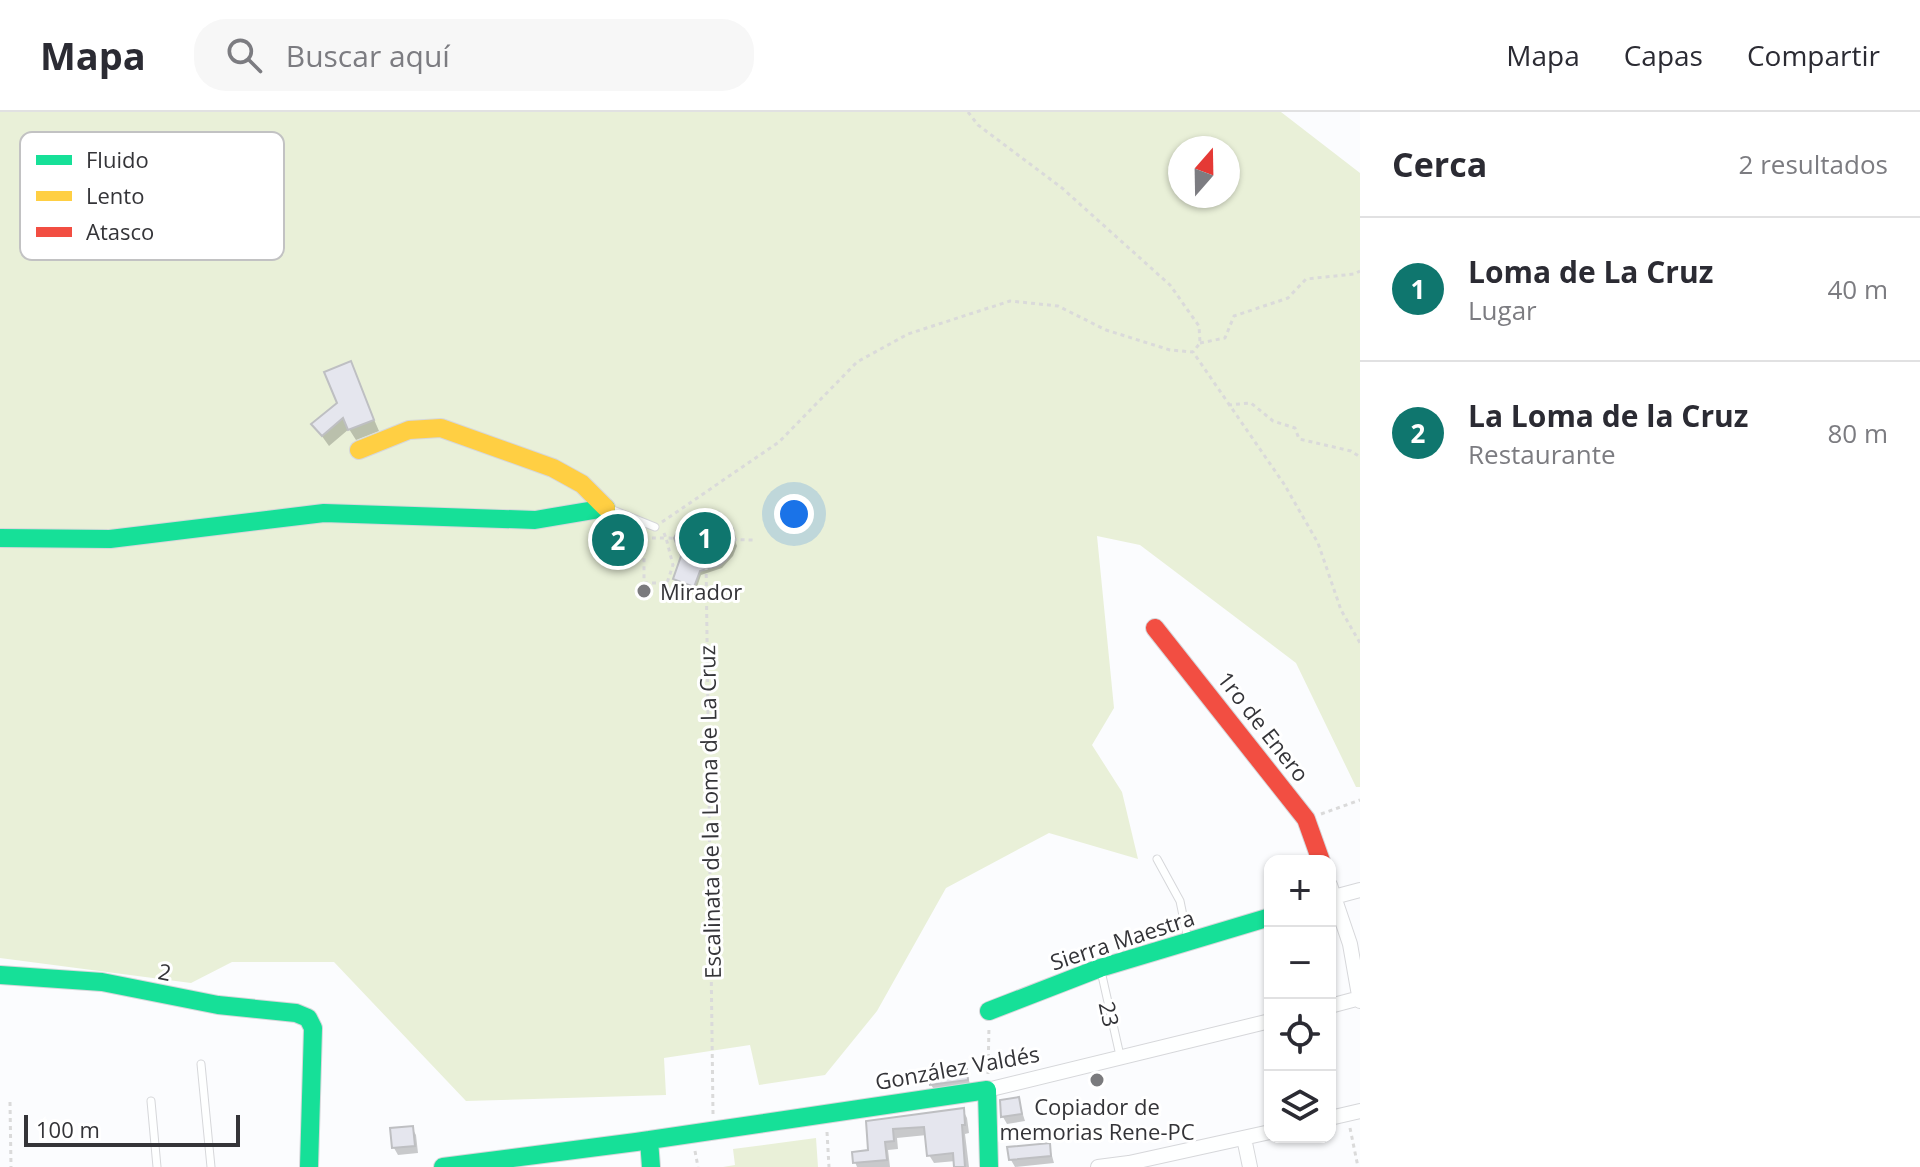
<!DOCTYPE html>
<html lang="es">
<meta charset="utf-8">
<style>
:root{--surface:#fff;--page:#f7f7f7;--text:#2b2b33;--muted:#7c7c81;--line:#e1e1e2;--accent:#0f766e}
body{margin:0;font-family:"Open Sans",sans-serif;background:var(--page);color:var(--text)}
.controls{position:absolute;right:24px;bottom:24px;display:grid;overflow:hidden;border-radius:16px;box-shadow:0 2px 6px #0004}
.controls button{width:72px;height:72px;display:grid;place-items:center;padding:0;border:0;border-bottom:2px solid var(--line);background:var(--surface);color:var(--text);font:40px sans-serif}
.compass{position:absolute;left:1168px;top:24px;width:72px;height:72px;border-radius:50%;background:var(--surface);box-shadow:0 2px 6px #0004;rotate:20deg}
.scale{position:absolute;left:24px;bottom:20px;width:216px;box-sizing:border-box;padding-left:8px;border:4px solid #343438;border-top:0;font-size:22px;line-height:28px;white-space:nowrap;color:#343438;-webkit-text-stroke:6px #fff;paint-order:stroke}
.you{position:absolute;left:794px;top:402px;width:28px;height:28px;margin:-20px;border:6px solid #fff;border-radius:50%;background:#1a73e8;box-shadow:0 0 0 12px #1a73e833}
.badge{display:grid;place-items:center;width:52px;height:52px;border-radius:50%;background:var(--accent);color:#fff;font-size:26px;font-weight:700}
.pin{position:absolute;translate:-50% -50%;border:4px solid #fff;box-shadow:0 2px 8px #0006}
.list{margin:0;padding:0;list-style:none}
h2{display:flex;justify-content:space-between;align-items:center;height:104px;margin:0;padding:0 32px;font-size:34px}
h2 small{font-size:26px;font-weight:400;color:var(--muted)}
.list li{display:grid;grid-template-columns:52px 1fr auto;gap:24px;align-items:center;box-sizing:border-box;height:144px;padding:0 32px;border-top:2px solid var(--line)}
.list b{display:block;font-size:30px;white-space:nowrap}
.list p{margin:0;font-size:26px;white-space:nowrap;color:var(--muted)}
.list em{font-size:26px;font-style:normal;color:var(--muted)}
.icon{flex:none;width:44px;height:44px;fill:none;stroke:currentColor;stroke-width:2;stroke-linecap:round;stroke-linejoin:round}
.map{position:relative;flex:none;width:1360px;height:1055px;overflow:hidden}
header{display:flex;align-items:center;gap:48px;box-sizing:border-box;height:112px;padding:0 40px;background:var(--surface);border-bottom:2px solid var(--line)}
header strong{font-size:38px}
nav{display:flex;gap:44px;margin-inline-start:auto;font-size:28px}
.search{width:560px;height:72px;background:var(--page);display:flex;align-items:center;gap:20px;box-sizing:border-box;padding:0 28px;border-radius:32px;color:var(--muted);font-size:30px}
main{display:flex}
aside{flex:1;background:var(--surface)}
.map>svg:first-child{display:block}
.green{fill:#e9f0d8;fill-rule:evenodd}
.shadow{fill:#0003}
.building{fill:#e5e6ee;stroke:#bebfc2;stroke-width:2}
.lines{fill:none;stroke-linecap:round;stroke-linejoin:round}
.lane-casing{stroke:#d6d7da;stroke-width:9}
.street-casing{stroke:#d6d7da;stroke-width:16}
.fast-casing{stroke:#d6d7da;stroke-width:20}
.slow-casing{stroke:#d6d7da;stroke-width:20}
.jam-casing{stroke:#d6d7da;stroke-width:20}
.path{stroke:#dadada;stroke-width:3;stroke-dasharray:4 4;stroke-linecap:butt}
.lane{stroke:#feffff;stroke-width:7}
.street{stroke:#feffff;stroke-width:14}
.fast{stroke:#16e098;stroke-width:18}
.slow{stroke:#ffcf43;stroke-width:18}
.jam{stroke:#f24e42;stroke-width:18}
.poi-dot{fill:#7a7a7d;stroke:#fff;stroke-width:3}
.labels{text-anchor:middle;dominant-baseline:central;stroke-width:6;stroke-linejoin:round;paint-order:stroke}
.poi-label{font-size:22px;fill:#343438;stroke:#fff;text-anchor:start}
.street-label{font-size:22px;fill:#343438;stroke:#fff}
.key{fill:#fff;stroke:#c2c2c3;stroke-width:2}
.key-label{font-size:22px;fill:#343438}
</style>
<header>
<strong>Mapa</strong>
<div class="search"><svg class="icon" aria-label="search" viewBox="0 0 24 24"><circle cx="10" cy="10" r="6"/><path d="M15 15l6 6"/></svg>Buscar aquí</div>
<nav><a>Mapa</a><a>Capas</a><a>Compartir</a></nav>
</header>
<main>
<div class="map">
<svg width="1360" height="1055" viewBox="0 0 1360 1055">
<rect width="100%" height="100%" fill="#fbfcfe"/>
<!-- green -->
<path class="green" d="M 0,0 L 1281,0 L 1360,61 L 1360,675 L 1356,675 L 1296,551 L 1140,433 L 1097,424 L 1114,596 L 1092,633 L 1122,680 L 1138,747 L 1049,721 L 946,776 L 877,899 L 825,963 L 759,973 L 750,933 L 664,946 L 666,983 L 466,989 L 334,850 L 232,850 L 191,871 L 0,846 ZM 1180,36 L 1228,36 L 1228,84 L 1180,84 Z
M 816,1026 L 818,1055 L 723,1055 L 735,1053 L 733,1037 Z"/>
<!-- shadow -->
<path class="shadow" d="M 350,252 L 379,319 L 356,328 L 349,317 L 329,334 L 314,313 L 339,291 Z
M 731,418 L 737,434 L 733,444 L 722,456 L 701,463 L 696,478 L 678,471 L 675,467 Z
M 622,419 L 634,436 L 619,447 L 612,437 Z
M 966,959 L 971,975 L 936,980 L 931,973 Z
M 1018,987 L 1025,1009 L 1007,1012 L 1003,1005 Z
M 963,998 L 967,1006 L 969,1021 L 965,1022 L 969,1055 L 956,1055 L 956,1049 L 934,1051 L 929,1043 L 927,1023 L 897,1026 L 898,1037 L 888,1038 L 890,1055 L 857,1055 L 855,1050 L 871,1040 L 868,1011 Z
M 412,1016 L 416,1023 L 418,1041 L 398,1043 L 394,1036 Z
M 1049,1033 L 1054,1051 L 1015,1055 L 1011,1048 Z"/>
<!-- building -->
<path class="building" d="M 351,249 L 374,308 L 348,318 L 343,306 L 322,324 L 311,312 L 337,291 L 324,260 Z
M 703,398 L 718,400 L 725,405 L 733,417 L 735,428 L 727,447 L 720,453 L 700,459 L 694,475 L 673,467 L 681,444 L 674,426 L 685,405 Z
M 623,416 L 631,427 L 613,440 L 605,429 Z
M 967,957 L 968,968 L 930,973 L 928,962 Z
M 1019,985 L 1022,1002 L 1001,1005 L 1000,988 Z
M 964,996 L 965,1013 L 962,1013 L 965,1055 L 954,1055 L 953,1041 L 927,1044 L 924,1015 L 893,1017 L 894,1029 L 885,1030 L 887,1048 L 853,1051 L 852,1040 L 868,1038 L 866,1009 Z
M 413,1014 L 415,1034 L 392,1036 L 390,1016 Z
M 1050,1031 L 1051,1044 L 1009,1048 L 1007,1035 Z"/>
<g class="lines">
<!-- lane casing -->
<g class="lane-casing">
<path id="lane" d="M 608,396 L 655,415
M 1157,747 L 1180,789 L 1188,828
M 1101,859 L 1121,948
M 201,952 L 211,1055
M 151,989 L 157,1055"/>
</g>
<!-- street casing -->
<g class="street-casing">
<path id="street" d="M 1330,773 L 1350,832 L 1360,889
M 1330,786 L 1360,778
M 1330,894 L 1360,886
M 987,978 L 1270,909
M 1330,1006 L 1360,999
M 1244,1026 L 1250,1055
M 1098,1055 L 1129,1051 L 1270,1020"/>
</g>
<!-- fast casing -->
<g class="fast-casing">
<path id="fast" d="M 0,426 L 110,427 L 324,401 L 535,408 L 606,396
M 0,863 L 102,870 L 218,893 L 296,901 L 308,906 L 313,916 L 309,1055
M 989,899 L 1100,856 L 1270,805
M 649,1028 L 651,1055
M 443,1055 L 636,1030 L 987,978 L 989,1055"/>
</g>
<!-- slow casing -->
<g class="slow-casing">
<path id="slow" d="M 359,338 L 409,318 L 441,316 L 553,356 L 582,372 L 606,396"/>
</g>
<!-- jam casing -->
<g class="jam-casing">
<path id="jam" d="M 1155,516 L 1306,707 L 1321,749"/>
</g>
<!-- path -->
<path class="path" d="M 968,0 L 978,13 L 1062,76 L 1170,173 L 1199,214 L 1200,231 L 1193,240
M 1200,231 L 1225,226 L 1234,204 L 1288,186 L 1306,167 L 1354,162 L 1360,159
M 1228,293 L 1251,291 L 1273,309 L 1295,316 L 1299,327 L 1351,339 L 1360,345
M687 427a18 18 0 1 1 36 0a18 18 0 1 1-36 0Z
M 662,410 L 779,330 L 857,250 L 908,222 L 1010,189 L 1058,194 L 1106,218 L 1170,238 L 1193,240 L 1284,372 L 1318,431 L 1341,498 L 1360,531
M 664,421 L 666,426 L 754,428
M 706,446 L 713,1002
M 644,479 L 644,471 L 667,471 L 673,453 L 666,426 L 644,426 L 644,471
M 1321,702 L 1360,688
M 988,962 L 989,914
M 10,990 L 11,1055
M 1350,1016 L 1358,1055
M 827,1020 L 829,1055
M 695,1039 L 698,1055"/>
<!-- lane -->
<use href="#lane" class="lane"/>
<!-- street -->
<use href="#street" class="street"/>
<!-- fast -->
<use href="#fast" class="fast"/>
<!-- slow -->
<use href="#slow" class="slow"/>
<!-- jam -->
<use href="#jam" class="jam"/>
</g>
<!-- markers -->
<g class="poi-dot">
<circle cx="644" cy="479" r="8"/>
<circle cx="1097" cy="968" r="8"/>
</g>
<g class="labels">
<!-- poi labels -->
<g class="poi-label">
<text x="660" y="479">Mirador</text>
<text x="1097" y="994" text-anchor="middle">Copiador de<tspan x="1097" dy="25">memorias Rene-PC</tspan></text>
</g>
<!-- street labels -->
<g class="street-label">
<text transform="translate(1264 614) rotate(52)">1ro de Enero</text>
<text transform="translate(709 700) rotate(-91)">Escalinata de la Loma de La Cruz</text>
<text transform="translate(1122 827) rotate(-18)">Sierra Maestra</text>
<text transform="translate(165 859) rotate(11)">2</text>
<text transform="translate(1110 902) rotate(78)">23</text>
<text transform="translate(957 955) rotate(-10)">González Valdés</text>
</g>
</g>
<!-- legend -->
<rect x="20" y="20" width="264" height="128" rx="12" class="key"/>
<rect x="36" y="43" width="36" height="10" fill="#16e098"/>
<rect x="36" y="79" width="36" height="10" fill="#ffcf43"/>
<rect x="36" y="115" width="36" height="10" fill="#f24e42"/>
<g class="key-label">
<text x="86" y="56">Fluido</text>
<text x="86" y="92">Lento</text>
<text x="86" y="128">Atasco</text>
</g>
</svg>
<div class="controls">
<button>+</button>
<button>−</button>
<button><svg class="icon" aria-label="locate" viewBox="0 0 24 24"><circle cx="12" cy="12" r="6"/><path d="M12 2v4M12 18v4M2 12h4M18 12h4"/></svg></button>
<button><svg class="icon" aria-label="layers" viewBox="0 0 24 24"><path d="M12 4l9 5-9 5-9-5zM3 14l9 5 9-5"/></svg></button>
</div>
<svg class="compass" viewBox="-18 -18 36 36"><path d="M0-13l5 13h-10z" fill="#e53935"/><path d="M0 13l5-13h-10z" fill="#7c7c81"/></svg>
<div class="scale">100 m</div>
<div class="you"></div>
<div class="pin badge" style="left:705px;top:426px">1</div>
<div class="pin badge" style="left:618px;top:428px">2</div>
</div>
<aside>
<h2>Cerca<small>2 resultados</small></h2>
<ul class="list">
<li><span class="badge">1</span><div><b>Loma de La Cruz</b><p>Lugar</p></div><em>40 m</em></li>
<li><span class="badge">2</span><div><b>La Loma de la Cruz</b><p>Restaurante</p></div><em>80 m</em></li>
</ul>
</aside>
</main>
